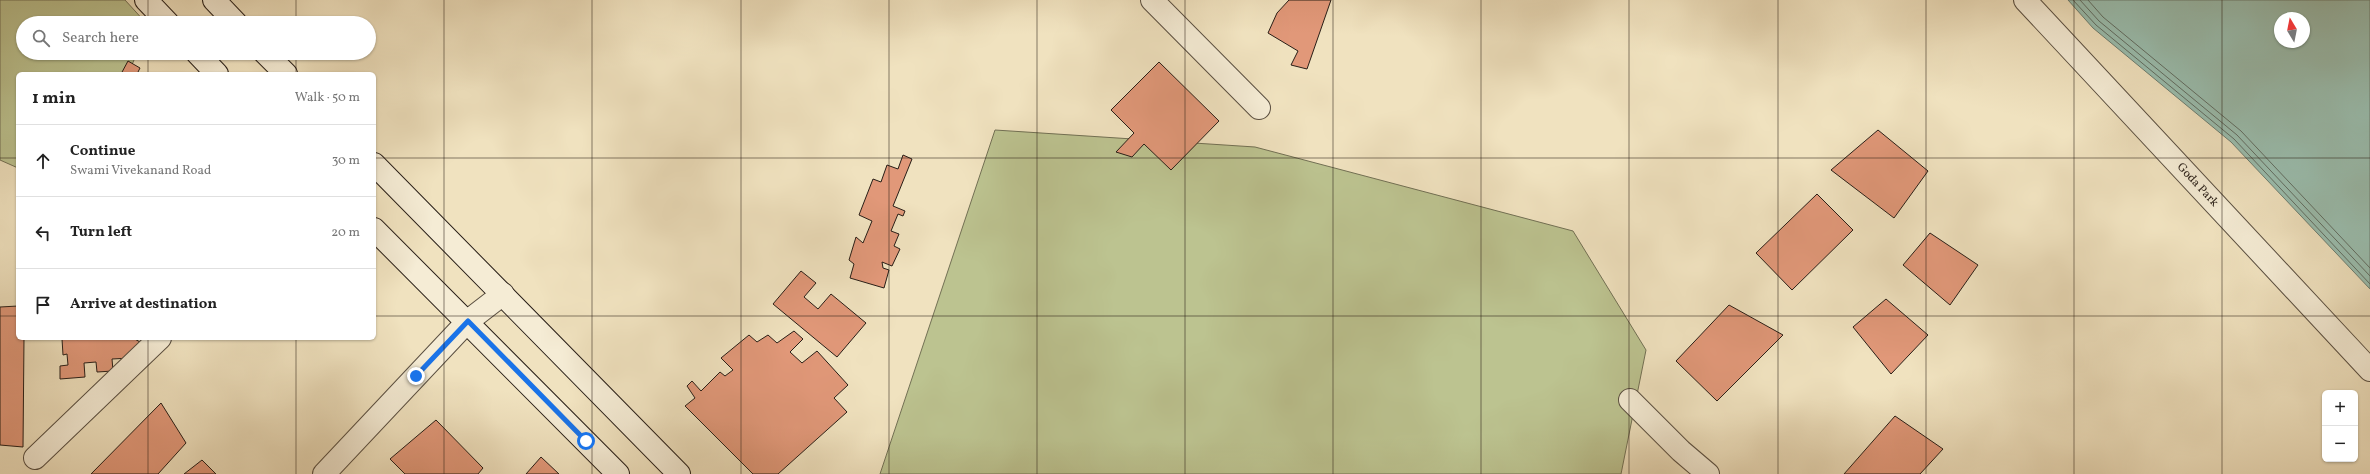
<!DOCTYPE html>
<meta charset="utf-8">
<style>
:root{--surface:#fff;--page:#f6f6f6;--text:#222;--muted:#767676;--line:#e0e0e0}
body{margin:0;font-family:Vollkorn,serif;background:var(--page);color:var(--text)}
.controls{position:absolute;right:12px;bottom:12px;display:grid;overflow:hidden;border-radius:6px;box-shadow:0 1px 3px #0004}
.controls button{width:36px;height:36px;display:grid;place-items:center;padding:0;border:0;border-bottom:1px solid var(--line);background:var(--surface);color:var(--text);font:20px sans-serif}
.compass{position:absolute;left:2274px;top:12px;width:36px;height:36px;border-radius:50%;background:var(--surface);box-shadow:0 1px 3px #0004;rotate:350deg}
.stop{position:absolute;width:12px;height:12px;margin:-9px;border:3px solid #1a73e8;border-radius:50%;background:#fff}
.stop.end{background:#1a73e8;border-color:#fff;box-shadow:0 1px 4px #0008}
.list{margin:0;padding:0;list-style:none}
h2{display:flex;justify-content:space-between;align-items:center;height:52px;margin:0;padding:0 16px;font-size:17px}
h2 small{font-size:13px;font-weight:400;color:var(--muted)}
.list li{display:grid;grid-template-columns:26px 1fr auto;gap:12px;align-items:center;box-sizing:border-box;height:72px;padding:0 16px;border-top:1px solid var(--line)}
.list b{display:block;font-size:15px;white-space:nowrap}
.list p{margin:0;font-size:13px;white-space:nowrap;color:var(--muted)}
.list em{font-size:13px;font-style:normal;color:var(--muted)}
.icon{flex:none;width:22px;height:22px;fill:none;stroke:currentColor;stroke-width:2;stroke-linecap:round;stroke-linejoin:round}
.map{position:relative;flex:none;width:2370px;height:474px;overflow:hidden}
.search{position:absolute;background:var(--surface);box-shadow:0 1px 3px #0004;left:16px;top:16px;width:360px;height:44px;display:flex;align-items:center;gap:10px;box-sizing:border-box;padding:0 14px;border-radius:22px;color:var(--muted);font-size:15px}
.panel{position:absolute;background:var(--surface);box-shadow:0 1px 3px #0004;left:16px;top:72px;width:360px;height:268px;border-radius:6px}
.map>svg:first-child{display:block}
.green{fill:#bcc390;stroke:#727054}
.water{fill:#9abeaf;stroke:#6c7e72;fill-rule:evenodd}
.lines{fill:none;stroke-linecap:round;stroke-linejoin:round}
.shore{stroke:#616e63;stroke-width:1}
.building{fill:#e19879;stroke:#281e17}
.street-casing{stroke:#5a4f41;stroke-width:24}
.secondary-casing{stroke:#281e17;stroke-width:24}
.street{stroke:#f5ecd5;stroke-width:22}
.secondary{stroke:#f5ecd5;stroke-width:22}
.route{stroke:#1a73e8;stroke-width:5}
.grid{fill:none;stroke:#281e17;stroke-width:1;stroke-opacity:0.55}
.labels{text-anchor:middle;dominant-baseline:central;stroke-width:3.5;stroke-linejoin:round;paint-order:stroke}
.street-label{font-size:12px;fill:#281e17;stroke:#f5ecd5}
</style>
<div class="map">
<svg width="2370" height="474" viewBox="0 0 2370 474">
<rect width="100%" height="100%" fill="#f0e2bf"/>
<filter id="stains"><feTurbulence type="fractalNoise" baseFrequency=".005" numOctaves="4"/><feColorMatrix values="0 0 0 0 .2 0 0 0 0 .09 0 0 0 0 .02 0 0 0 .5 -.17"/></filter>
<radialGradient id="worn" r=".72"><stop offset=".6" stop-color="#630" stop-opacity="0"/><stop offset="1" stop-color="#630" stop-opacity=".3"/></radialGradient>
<!-- green -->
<path class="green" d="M 0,0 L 125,0 L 146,23 L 23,23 L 23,53 L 137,53 L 128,74 L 18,74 L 18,168 L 0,160 Z
M 995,130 L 1255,147 L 1573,231 L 1646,350 L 1621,474 L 880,474 Z"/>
<!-- water -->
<path class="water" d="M 2068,0 L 2370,0 L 2370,289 L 2231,142 L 2093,28 ZM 2280,18 L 2304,18 L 2304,42 L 2280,42 Z"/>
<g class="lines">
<!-- shore -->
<path class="shore" d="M 2073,0 L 2096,25 L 2234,139 L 2370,284
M 2080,0 L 2099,21 L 2237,135 L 2370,276
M 2088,0 L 2103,17 L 2241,131 L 2370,268"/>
</g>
<!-- building -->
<path class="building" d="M 1289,0 L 1331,0 L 1307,69 L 1291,65 L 1298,51 L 1268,33 L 1277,13 Z
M 128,61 L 140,68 L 137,74 L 121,74 Z
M 1159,62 L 1219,121 L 1171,170 L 1144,144 L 1132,157 L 1116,152 L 1134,133 L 1111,110 Z
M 1878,130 L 1928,171 L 1894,218 L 1831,170 Z
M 903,155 L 912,159 L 893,206 L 905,211 L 903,216 L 898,214 L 891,231 L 899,234 L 894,246 L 900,249 L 892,266 L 882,262 L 883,268 L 889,270 L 884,288 L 850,278 L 854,264 L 849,260 L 856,237 L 863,243 L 872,221 L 859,215 L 873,179 L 881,182 L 887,165 L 898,169 Z
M 1817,194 L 1853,230 L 1792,290 L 1756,253 Z
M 1930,233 L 1978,265 L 1950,305 L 1903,265 Z
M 801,271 L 816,283 L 804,297 L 818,309 L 831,294 L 866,323 L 837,357 L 773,304 Z
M 1886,299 L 1928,335 L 1891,374 L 1853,327 Z
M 1729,305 L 1783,335 L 1717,401 L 1676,361 Z
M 18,306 L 18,338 L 24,338 L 23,447 L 0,445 L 0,307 Z
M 794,331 L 803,339 L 790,352 L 802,363 L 817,351 L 848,385 L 834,398 L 847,412 L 778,474 L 753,474 L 685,406 L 695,398 L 687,386 L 692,381 L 701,391 L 720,372 L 725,376 L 733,370 L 721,358 L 749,335 L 757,342 L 768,335 L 777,343 Z
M 133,338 L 140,342 L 131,358 L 112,359 L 113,371 L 97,372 L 96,362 L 84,363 L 85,377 L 60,379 L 60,366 L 68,365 L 67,354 L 63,355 L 62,339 Z
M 161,403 L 186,443 L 158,474 L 91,474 Z
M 1895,416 L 1943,449 L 1920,474 L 1844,474 Z
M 436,420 L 483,468 L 478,474 L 405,474 L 390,459 Z
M 541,457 L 559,474 L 526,474 Z
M 202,460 L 216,474 L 184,474 Z"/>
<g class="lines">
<!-- street casing -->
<g class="street-casing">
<g id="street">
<path d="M 1152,0 L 1259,108"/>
<path id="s1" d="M 2025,0 L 2370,370"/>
<path d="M 1630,400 L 1681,451 L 1708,474"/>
<path d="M 35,458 L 160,338"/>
<path d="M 324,474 L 468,321 L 503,294"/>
</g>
</g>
<!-- secondary casing -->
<g class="secondary-casing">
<path id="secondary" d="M 146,0 L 168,23
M 214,0 L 236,23
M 197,53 L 217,74
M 265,53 L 286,74
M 374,164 L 679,474
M 374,229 L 618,474"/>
</g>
<!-- street -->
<use href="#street" class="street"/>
<!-- secondary -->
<use href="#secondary" class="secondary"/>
</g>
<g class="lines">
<!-- route -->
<path class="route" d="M 416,376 L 468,321 L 586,441"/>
</g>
<!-- grid -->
<path class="grid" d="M 148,0 L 148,23M 296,0 L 296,23M 444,0 L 444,474M 592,0 L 592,474M 741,0 L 741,474M 889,0 L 889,474M 1037,0 L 1037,474M 1185,0 L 1185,474M 1333,0 L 1333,474M 1481,0 L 1481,474M 1629,0 L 1629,474M 1778,0 L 1778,474M 1926,0 L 1926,474M 2074,0 L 2074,474M 2222,0 L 2222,474M 148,53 L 148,74M 296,53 L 296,74M 0,158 L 18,158M 374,158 L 2370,158M 0,316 L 18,316M 374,316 L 2370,316M 148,338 L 148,474M 296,338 L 296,474"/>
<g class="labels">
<!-- street labels -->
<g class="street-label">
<text stroke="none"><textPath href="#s1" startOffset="253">Goda Park</textPath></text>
</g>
</g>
<rect width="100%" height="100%" filter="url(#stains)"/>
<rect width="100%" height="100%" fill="url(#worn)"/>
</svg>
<div class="controls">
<button>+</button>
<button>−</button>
</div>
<svg class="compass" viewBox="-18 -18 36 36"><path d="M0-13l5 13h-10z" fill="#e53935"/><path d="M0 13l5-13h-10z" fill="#767676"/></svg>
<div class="stop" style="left:586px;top:441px"></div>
<div class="stop end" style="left:416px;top:376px"></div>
<div class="search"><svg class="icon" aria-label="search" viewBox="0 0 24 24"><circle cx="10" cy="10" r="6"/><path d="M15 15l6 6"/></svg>Search here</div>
<section class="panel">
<h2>1 min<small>Walk · 50 m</small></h2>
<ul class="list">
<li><svg class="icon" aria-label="ahead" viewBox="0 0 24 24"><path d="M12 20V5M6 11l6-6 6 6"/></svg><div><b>Continue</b><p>Swami Vivekanand Road</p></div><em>30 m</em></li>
<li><svg class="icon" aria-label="left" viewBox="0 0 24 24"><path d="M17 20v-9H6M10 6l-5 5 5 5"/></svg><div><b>Turn left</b></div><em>20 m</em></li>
<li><svg class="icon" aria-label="arrive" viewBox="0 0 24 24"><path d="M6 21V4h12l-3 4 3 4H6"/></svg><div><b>Arrive at destination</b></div></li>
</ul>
</section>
</div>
